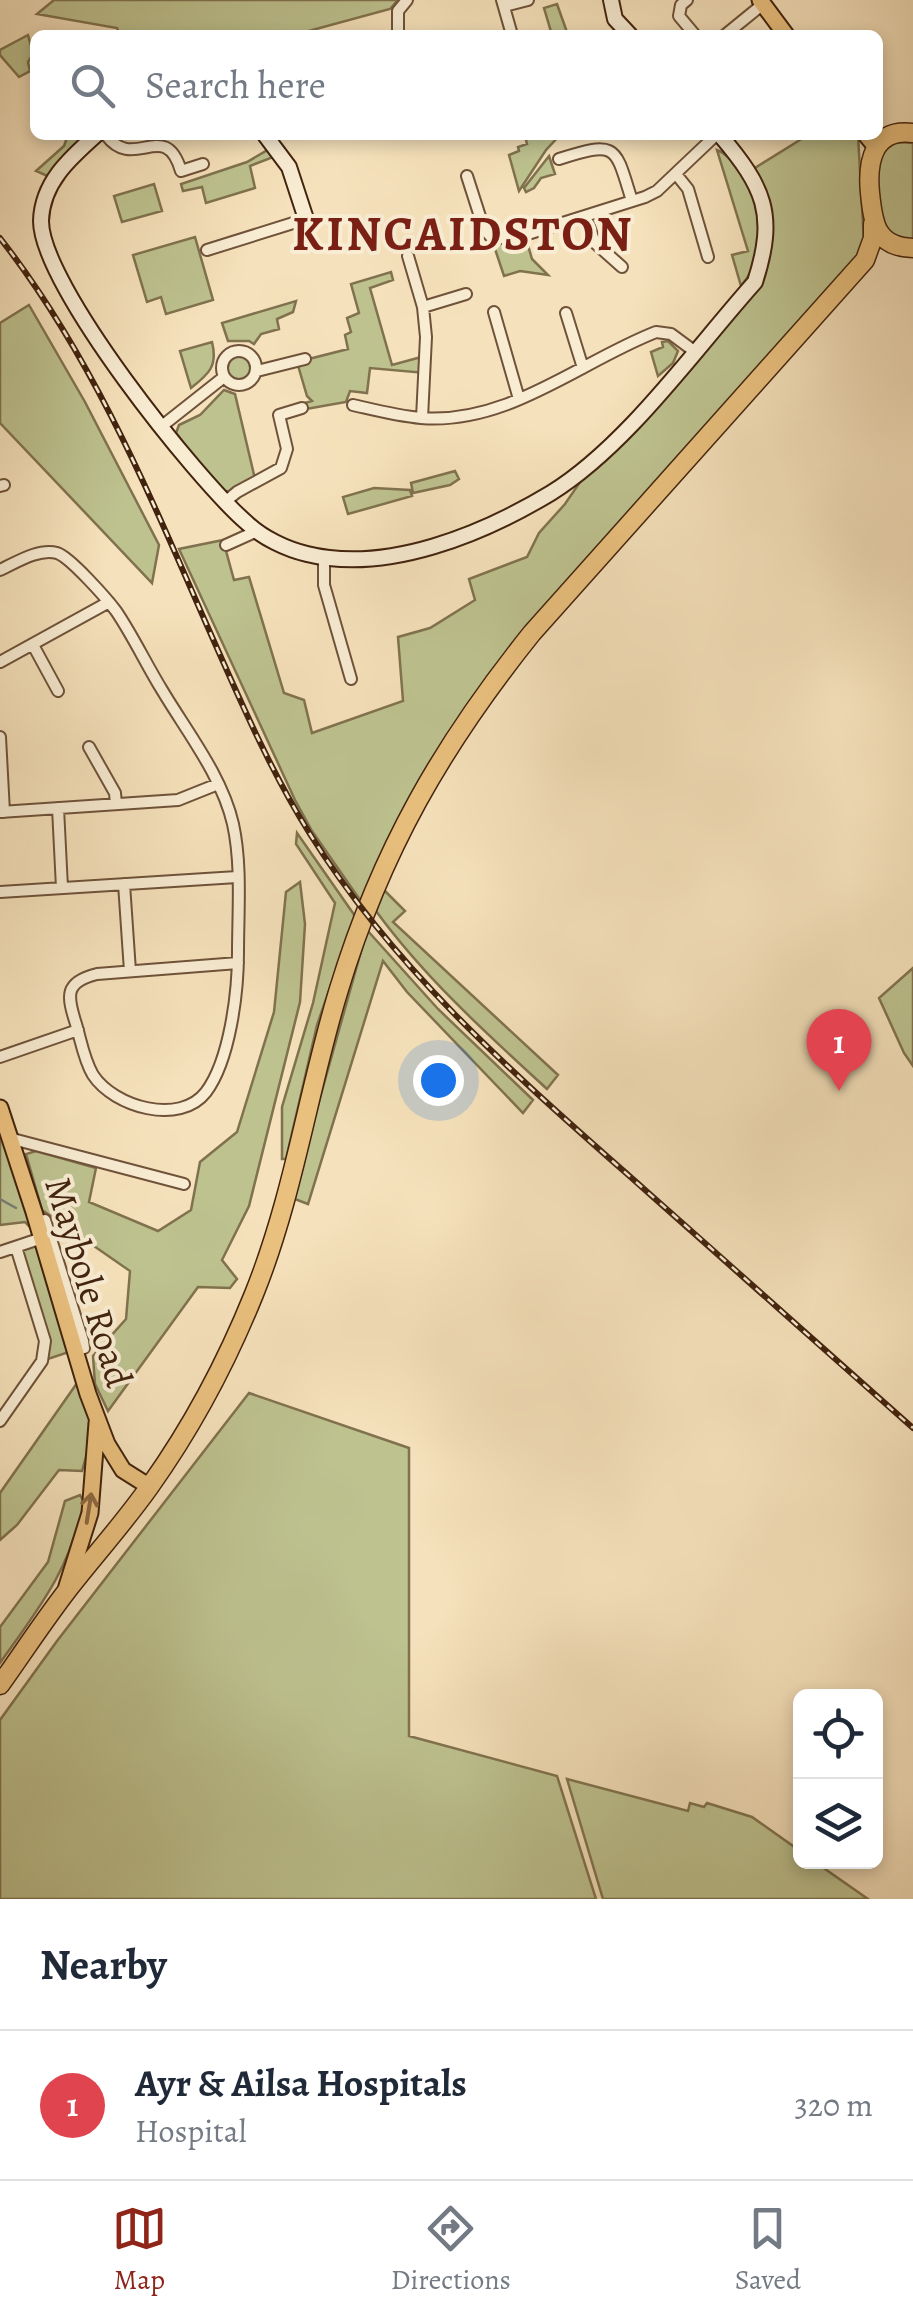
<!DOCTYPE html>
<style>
:root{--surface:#fff;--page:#f6f6f7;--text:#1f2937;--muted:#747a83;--line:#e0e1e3;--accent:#8f2418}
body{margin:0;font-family:Alegreya,serif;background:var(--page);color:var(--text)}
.controls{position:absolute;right:30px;bottom:30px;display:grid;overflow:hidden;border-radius:15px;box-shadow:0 5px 15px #0003}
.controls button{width:90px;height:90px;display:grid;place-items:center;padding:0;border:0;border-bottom:2px solid var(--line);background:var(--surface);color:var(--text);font:50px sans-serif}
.you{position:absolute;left:438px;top:1080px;width:35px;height:35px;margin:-25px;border:8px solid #fff;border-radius:50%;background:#1a73e8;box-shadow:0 0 0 15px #1a73e833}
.badge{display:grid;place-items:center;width:65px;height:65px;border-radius:50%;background:var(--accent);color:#fff;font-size:32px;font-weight:700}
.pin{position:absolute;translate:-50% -82px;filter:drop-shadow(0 2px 5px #0008)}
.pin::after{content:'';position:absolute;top:52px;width:35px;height:30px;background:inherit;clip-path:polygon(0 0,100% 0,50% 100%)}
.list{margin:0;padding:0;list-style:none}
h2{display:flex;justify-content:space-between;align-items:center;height:130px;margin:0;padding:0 40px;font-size:42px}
h2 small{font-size:32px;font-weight:400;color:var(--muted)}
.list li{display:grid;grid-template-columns:65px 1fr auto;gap:30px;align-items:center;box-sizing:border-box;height:150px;padding:0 40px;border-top:2px solid var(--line)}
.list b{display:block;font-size:38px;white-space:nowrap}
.list p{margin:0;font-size:32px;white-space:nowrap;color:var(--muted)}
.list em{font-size:32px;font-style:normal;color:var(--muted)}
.icon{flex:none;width:55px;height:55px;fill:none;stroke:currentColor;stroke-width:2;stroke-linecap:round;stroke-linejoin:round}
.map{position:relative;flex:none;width:913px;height:1899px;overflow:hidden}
.search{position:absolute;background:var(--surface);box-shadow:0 5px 15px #0003;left:30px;right:30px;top:30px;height:110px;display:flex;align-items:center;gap:25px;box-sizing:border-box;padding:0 35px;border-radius:15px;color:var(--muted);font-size:38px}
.sheet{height:280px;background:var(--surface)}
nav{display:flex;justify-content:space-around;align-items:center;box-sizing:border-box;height:140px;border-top:2px solid var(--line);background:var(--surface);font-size:28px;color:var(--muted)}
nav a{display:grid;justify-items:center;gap:5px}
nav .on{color:var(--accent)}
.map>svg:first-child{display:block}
.green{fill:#bdc28f;stroke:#80724e;stroke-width:2.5}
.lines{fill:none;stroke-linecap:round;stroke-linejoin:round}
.stream{stroke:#7a7e75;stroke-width:2.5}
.street-casing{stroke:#6f5239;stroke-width:14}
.secondary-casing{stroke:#42230e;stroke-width:18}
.primary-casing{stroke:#42230e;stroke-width:19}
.highway-casing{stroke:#42230e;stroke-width:21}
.street{stroke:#f8ecd3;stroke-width:10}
.secondary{stroke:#f8ecd3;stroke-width:14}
.primary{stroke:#eac07e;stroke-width:15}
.highway{stroke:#eac07e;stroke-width:18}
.rail-casing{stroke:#42230e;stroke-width:6}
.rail{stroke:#f8ecd3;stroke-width:2.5;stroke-dasharray:8;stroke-linecap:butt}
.oneway{stroke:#8e6a40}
.labels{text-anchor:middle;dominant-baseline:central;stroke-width:8;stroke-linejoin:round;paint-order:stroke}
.street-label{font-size:38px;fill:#42230e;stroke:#f8ecd3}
.district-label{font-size:48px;font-weight:bold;letter-spacing:2.5px;fill:#7a1f14;stroke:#f8ecd3}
</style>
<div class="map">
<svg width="913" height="1899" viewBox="0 0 913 1899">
<rect width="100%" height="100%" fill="#f5e1bb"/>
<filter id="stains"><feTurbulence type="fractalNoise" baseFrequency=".002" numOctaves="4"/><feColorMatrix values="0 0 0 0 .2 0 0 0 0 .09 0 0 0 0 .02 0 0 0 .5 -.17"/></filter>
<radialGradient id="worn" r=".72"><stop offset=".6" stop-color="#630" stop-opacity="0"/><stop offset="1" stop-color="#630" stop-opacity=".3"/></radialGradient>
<!-- green -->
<path class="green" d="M 54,0 L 398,0 L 390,9 L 294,35 L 120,35 L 117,28 L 37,14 Z
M 557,4 L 568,35 L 552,35 L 544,8 Z
M 28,35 L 33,54 L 28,62 L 30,71 L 19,77 L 0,55 L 0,50 Z
M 68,135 L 96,135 L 54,179 L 36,171 L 64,146 Z
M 533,135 L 560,135 L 546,150 L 519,191 L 509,155 L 519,151 L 518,147 L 527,144 L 526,140 Z
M 808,135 L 858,135 L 864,242 L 871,245 L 487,689 L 375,885 L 360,900 L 312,831 L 295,800 L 179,549 L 223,540 L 234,580 L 249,577 L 284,693 L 304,700 L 312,733 L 403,701 L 398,637 L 430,628 L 475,600 L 469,579 L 527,557 L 539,533 L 565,504 L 598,456 L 755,282 L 765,244 L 750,171 Z
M 897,142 L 913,143 L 913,241 L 895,239 L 882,228 C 878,199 864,157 897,142 Z
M 271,148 L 276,156 L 250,166 L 255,188 L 206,203 L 202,187 L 183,191 L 181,184 L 247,162 Z
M 717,150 C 728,154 733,162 740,172 C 765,206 768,254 741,286 L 732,255 L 748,251 Z
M 549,156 L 555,174 L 541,178 L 534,188 L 526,192 L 524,188 Z
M 154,184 L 162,211 L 122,222 L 114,196 Z
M 525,235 L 532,259 L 548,275 L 520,271 L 504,276 L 491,237 Z
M 195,237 L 213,300 L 166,314 L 161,297 L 147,302 L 133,255 Z
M 391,272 L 393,280 L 370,288 L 392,365 L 425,356 L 425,373 L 370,368 L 367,393 L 350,391 L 346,402 L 306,409 L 305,403 L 312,401 L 307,396 L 297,362 L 348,349 L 345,335 L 351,332 L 347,318 L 359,313 L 351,284 Z
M 296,301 L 293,312 L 277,319 L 279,329 L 261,334 L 254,344 L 249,341 L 228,341 L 222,323 Z
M 29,305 L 85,402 L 159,545 L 152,583 L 0,423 L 0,323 Z
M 668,341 L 678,351 L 673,363 L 658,376 L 651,352 L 663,347 L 662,342 Z
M 212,342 C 218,366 209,374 191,388 L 180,351 Z
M226 369a13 13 0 1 1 26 0a13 13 0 1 1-26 0Z
M 224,390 L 235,394 L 255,479 L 229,492 L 219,489 L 176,433 L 179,425 L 200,415 Z
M 455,471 L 459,479 L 450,485 L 413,493 L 411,483 Z
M 374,488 L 410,490 L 412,496 L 348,514 L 343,497 Z
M 297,833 L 355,916 L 317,1025 L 286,1159 L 282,1159 L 282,1107 L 313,1003 L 335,903 L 296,844 Z
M 300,882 L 305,924 L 300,1002 L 249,1206 L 222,1260 L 237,1279 L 230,1288 L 198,1287 L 108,1411 L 95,1384 L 93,1356 L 126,1319 L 130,1271 L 42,1210 L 26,1154 L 36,1151 L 96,1168 L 89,1202 L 158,1231 L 191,1210 L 200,1162 L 237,1132 L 274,1012 L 286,892 Z
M 384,890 L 405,911 L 393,922 L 558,1075 L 547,1089 C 486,1033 425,978 376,911 Z
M 367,930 L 438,1009 L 533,1100 L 523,1113 L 407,992 L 383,961 L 308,1204 L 292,1198 Z
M 913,968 L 913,1066 L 904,1053 L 879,998 Z
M 0,1106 L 75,1350 L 42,1361 L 45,1341 L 16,1247 L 41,1238 L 25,1222 L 0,1225 Z
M 82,1376 L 97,1418 L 82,1471 L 59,1470 L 17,1525 L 0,1540 L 0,1493 Z
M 249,1393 L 409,1448 L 409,1736 L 557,1776 L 596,1899 L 0,1899 L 0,1720 L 57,1641 Z
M 80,1495 L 84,1502 C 70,1570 39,1608 0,1663 L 0,1627 L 48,1562 L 65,1501 Z
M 567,1779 L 688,1811 L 690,1803 L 704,1807 L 707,1803 L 752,1817 L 800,1851 L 800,1862 L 815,1862 L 868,1899 L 603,1899 Z"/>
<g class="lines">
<!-- stream -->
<path class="stream" d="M 0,1199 L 16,1208"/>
<!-- street casing -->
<g class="street-casing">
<path id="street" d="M 502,0 L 512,35
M 687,0 L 681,5 L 679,16 L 695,35
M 504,6 L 528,0
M 398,35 L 398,11 L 407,0
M 725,35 L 763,4
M 106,135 C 134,173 165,117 181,171 L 203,164
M 559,159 C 618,140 615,146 632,201
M 676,174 L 688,189 L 708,257
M 467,176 L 484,229 L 491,237 L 512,239 L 645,197 L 657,191 L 716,135
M 585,216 L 595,243 L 622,267
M 207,250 L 306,219
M 408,256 L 423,307 L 426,337 L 422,418
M 423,307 L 466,294
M 494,312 L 519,399
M 566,313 L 583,368
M222 368a17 17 0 1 1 34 0a17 17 0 1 1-34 0Z
M 257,371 L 305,359
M 353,405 C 375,410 398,416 421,418 C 508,425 579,362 656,332 L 671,334 L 694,351
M 162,426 L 224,377
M 0,486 L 4,485
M 225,502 L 237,492 L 281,468 L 287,449 L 279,415 L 302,408
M 226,545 L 257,531
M 324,557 L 324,585 L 351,679
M 0,570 C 17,562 39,548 57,553 C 70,557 107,599 116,611 C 133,636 146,664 162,690 C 187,732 222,776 233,824 C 242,865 238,911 238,953 C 238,992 230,1060 206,1092 C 180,1126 114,1107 93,1075 C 84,1060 81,1041 76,1024 C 67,996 64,982 97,974 L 238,963
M 33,645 L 58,691
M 0,662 L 109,602
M 0,737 L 4,812
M 89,747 L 115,793 L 116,804
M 58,808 L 62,888
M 0,812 L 178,800 L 218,784
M 124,884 L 130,971
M 0,892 L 237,877
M 0,1057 L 78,1030
M 9,1138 L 184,1184
M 37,1222 L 45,1220 L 83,1341 L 84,1348 L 75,1350
M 0,1252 L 42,1238
M 0,1421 L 42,1361 L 45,1341 L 16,1247"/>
</g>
<!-- secondary casing -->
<g class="secondary-casing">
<path id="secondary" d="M 611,0 L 615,19 L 630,35
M 96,135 C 69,159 42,183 41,221 C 41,285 196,479 247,523 C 263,538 286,549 307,554 C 387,574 483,534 551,493 C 627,446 695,349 755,282 C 777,214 764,187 720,135
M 265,135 L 289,167 L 306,219"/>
</g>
<!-- primary casing -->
<g class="primary-casing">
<path id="primary" d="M 760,0 L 786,35
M 866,135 L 876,147
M 0,1108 L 34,1212 L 88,1394 L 107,1444 L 123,1470 L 150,1487
M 67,1586 L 90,1513 L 97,1423"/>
</g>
<!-- highway casing -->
<g class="highway-casing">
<path id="highway" d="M 913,133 C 873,128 867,162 870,193 C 873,223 876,247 913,248
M 0,1685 C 22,1654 43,1622 66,1592 C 93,1557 124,1523 150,1486 C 192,1427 227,1361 254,1294 C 294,1195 308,1090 339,989 C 381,851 442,745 532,633 L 865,260 L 873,238 L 873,224"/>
</g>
<!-- street -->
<use href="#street" class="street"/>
<!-- secondary -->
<use href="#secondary" class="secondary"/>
<!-- primary -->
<use href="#primary" class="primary"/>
<!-- highway -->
<use href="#highway" class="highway"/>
<!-- rail casing -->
<g class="rail-casing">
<path id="rail" d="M 0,238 C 90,353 147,488 205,621 C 237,693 268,767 310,834 C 398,975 521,1080 644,1189 C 734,1268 823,1349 913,1428"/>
</g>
<!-- rail -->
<use href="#rail" class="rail"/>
</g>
<!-- one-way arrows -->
<defs><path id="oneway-shaft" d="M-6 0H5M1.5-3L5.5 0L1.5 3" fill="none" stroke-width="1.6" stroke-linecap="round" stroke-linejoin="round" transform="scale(2.5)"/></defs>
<use class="oneway" href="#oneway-shaft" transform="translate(89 1508) rotate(-81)"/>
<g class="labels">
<!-- street labels -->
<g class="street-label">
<text transform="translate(89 1282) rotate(73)">Maybole Road</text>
</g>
<!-- district labels -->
<g class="district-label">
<text x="463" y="234">KINCAIDSTON</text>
</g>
</g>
<rect width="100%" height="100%" filter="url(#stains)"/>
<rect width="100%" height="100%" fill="url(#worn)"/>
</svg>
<div class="controls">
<button><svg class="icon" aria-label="locate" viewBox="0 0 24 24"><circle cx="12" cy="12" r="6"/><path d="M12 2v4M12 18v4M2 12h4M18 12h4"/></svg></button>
<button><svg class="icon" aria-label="layers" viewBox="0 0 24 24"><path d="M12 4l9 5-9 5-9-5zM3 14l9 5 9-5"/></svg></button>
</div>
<div class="you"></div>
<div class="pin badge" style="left:839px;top:1091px;background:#e0444e">1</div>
<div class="search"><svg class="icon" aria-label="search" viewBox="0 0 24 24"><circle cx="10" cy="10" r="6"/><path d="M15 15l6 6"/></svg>Search here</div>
</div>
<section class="sheet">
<h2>Nearby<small></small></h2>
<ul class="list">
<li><span class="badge" style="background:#e0444e">1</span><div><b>Ayr &amp; Ailsa Hospitals</b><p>Hospital</p></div><em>320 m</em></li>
</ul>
</section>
<nav>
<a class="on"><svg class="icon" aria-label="map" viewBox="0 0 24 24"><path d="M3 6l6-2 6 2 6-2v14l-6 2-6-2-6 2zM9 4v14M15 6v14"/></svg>Map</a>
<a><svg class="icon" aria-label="directions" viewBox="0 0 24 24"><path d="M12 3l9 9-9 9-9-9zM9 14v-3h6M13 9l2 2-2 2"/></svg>Directions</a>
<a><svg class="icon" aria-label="saved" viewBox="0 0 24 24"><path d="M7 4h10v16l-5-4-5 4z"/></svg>Saved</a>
</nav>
